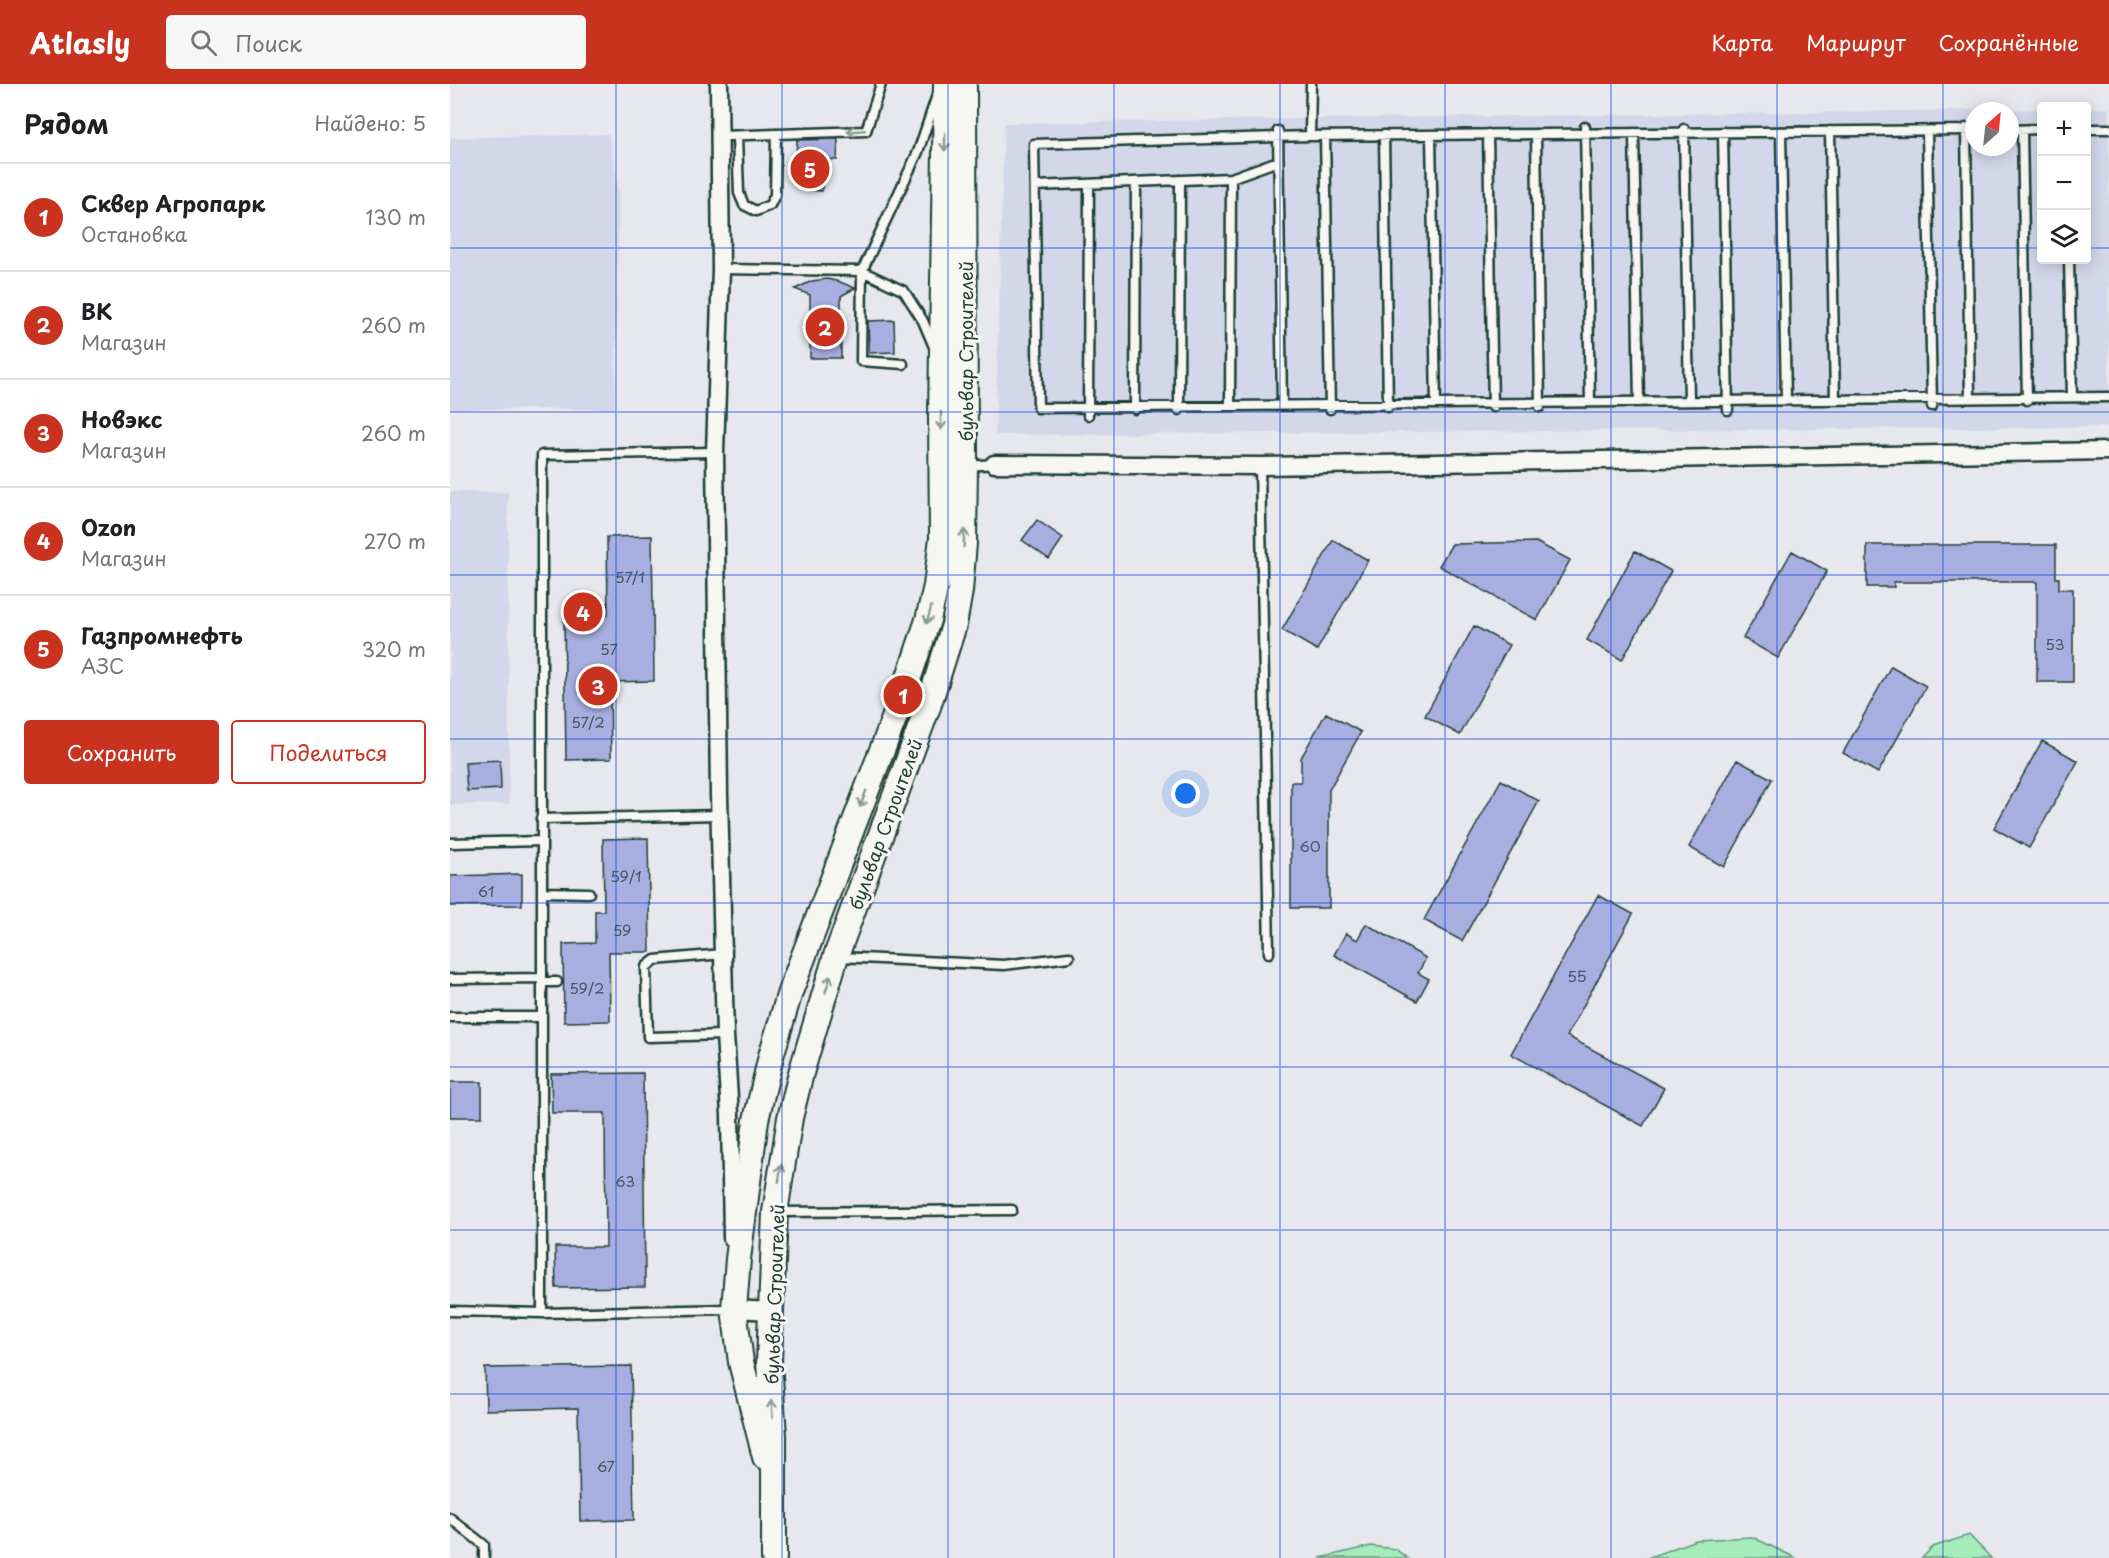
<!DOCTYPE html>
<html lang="ru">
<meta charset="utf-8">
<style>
:root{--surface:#fff;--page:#f6f6f6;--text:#202124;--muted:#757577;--line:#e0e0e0;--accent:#c8321e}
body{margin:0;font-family:"Playpen Sans",sans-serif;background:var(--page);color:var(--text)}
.controls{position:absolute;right:18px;top:18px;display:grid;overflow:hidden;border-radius:6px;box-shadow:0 3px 15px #0003}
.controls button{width:54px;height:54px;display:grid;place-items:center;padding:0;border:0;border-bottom:2px solid var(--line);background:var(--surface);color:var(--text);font:30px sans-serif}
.compass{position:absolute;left:1515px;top:18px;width:54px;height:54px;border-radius:50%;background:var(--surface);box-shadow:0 3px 15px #0003;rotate:27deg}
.you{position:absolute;left:736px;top:710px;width:21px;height:21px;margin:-15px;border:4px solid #fff;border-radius:50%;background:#1a73e8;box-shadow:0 0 0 9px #1a73e833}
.badge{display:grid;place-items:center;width:39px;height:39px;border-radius:50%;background:var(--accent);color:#fff;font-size:20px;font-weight:700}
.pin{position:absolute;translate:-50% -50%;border:3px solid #fff;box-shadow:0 2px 6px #0006}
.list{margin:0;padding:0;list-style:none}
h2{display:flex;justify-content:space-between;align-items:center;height:78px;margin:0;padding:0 24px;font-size:26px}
h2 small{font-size:20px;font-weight:400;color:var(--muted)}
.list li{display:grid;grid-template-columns:39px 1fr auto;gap:18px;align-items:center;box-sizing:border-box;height:108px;padding:0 24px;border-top:2px solid var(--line)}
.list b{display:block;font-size:22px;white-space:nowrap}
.list p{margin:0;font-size:20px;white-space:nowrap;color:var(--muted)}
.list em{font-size:20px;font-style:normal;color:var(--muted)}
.actions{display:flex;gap:12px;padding:18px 24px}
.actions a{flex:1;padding:14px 0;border:2px solid var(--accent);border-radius:6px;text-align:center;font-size:21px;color:var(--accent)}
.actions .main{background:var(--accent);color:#fff}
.icon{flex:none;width:33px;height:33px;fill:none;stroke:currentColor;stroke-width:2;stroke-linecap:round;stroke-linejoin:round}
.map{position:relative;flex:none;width:1659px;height:1474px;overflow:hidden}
header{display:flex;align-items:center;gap:36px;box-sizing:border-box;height:84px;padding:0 30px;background:var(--accent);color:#fff}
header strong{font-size:28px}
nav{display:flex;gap:33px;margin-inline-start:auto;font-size:21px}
.search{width:420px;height:54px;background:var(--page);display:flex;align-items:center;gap:15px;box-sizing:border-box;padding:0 21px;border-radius:6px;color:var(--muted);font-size:22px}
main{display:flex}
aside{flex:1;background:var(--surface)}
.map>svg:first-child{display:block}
.built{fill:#d3d7ea;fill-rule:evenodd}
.green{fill:#a4edbb;stroke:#629578;stroke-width:1.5}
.building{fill:#a8afe0;stroke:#1f3d34;stroke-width:1.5}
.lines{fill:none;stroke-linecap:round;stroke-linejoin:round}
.lane-casing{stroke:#1f3d34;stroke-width:13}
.street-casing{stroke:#1f3d34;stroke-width:21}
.secondary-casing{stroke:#1f3d34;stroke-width:28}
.lane{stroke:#f6f6f2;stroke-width:8}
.street{stroke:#f6f6f2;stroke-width:16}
.secondary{stroke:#f6f6f2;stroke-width:24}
.oneway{stroke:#8a9a93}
.grid{fill:none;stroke:#1d4ed8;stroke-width:1.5;stroke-opacity:0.55}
.labels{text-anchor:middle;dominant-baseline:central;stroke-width:6;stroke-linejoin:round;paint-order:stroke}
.number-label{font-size:15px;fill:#415a5f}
.street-label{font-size:18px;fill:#1f3d34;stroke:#f6f6f2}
</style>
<header>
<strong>Atlasly</strong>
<div class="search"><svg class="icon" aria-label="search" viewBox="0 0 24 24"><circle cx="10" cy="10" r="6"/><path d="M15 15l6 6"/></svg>Поиск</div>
<nav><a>Карта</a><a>Маршрут</a><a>Сохранённые</a></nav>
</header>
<main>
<aside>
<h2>Рядом<small>Найдено: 5</small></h2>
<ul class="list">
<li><span class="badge">1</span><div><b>Сквер Агропарк</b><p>Остановка</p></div><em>130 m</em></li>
<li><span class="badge">2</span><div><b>ВК</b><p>Магазин</p></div><em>260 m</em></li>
<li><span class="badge">3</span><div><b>Новэкс</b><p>Магазин</p></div><em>260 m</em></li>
<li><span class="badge">4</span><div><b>Ozon</b><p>Магазин</p></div><em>270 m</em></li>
<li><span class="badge">5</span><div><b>Газпромнефть</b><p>АЗС</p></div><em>320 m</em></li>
</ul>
<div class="actions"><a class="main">Сохранить</a><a>Поделиться</a></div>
</aside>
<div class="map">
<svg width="1659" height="1474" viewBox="0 0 1659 1474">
<rect width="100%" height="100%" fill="#e6e8ee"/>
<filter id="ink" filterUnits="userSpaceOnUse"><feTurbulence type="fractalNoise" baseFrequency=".0167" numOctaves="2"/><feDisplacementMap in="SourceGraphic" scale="12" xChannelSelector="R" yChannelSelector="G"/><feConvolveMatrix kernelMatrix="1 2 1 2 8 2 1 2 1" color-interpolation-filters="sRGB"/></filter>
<g filter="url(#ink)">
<!-- built -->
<path class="built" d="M 1637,24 L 1659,24 L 1659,343 L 545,351 L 554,39 L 1591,25 L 1592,176 L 1636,176 ZM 1524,27 L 1560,27 L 1560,63 L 1524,63 Z
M 159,50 L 169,109 L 165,325 L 0,325 L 0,54 Z
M 0,408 L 58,408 L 59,720 L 0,721 Z"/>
<!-- green -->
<path class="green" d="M 1519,1451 L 1541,1474 L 1472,1474 L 1483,1463 Z
M 1302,1453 L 1346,1474 L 1197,1474 L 1246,1456 Z
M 921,1462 L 945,1465 L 957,1474 L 870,1474 Z"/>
<!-- building -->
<path class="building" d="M 388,55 L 387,76 L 374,75 L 372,107 L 356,106 L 358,75 L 346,74 L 347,56 Z
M 377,195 L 390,198 L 405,204 L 391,212 L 391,274 L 360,274 L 360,211 L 345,205 L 362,197 Z
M 444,236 L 445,268 L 419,269 L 418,237 Z
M 587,436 L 613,454 L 599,475 L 572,456 Z
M 202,452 L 204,597 L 160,598 L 161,675 L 116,676 L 114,532 L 158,531 L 157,453 Z
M 883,456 L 918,476 L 867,566 L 832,546 Z
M 1086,458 L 1120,476 L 1087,536 L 989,482 L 1002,460 Z
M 1417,461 L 1606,461 L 1606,494 L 1609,494 L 1609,505 L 1623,505 L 1623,598 L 1587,598 L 1587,498 L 1444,498 L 1444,503 L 1417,503 Z
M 1185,467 L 1221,487 L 1172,576 L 1137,556 Z
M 1342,467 L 1377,487 L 1328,574 L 1293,554 Z
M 1024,542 L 1059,561 L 1010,651 L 975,632 Z
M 1441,582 L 1476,602 L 1428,689 L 1393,669 Z
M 876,629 L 911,648 L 879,706 L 879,824 L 841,824 L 841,698 L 851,698 L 851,674 Z
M 1592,657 L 1628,677 L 1579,764 L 1544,744 Z
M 50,676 L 51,705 L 17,707 L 15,678 Z
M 1287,676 L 1322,695 L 1274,783 L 1239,763 Z
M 1051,696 L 1089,717 L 1012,857 L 974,836 Z
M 198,754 L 200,868 L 159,868 L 160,937 L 114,938 L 113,860 L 145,859 L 145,827 L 154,827 L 153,755 Z
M 72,790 L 72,821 L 0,822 L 0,792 Z
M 1148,811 L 1183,830 L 1117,952 L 1214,1004 L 1193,1042 L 1061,970 Z
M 916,840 L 976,874 L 968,889 L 979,895 L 967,917 L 884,871 L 896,849 L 907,856 Z
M 193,989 L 195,1203 L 106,1204 L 105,1163 L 156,1163 L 155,1029 L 102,1029 L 101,990 Z
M 0,998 L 32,998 L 32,1033 L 0,1033 Z
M 181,1282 L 184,1436 L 130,1437 L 128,1324 L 36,1326 L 35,1284 Z"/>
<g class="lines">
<!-- lane casing -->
<g class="lane-casing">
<path id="lane" d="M 1135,43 L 1140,318
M 1516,44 L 1520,314
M 1234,45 L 1239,317
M 1636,45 L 1659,45
M 1524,46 L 860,52 L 584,60 L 588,324 L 1659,313
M 1560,46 L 1592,45
M 1572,46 L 1577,316
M 828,47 L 832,321
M 1380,47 L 1385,316
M 1477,47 L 1482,322
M 1273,48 L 1278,326
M 1331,48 L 1336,316
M 1184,49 L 1189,318
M 1038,50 L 1043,323
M 1086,50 L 1090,323
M 934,51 L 938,323
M 981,51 L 986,320
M 269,52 L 416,47 L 431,0
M 287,52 L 289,109 L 294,121 L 306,127 L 320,121 L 325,111 L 326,50
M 860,52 L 861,0
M 875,52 L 880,325
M 585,102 L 781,94 L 828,77
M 1619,176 L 1622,313
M 271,185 L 412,187 L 468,68 L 487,11
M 453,280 L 411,277 L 412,187 L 454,207 L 473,237 L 484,263
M 780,322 L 781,94
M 685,325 L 686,98
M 729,326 L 730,96
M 638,331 L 639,100
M 518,382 L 544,380
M 810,382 L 819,869
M 91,735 L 270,731
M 0,759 L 91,757
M 92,808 L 139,809
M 273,870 L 205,876 L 196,883 L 198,953 L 275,951
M 390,873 L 554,881 L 619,873
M 0,895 L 92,894
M 92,898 L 107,898
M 0,933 L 91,933
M 329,1128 L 562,1126
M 0,1227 L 92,1229 L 282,1225
M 92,1229 L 92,371 L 265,368
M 0,1434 L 34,1461 L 34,1474"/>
</g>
<!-- street casing -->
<g class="street-casing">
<path id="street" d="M 269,0 L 271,185 L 265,368 L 269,711 L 275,951 L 280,1030 L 282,1154
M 544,380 L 810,382 L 1659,367
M 284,1215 L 284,1225 L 321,1227"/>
</g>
<!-- secondary casing -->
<g class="secondary-casing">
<path id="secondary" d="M 315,1373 L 291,1278 L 284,1225 L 288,1175 L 306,1036 L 321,972 L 340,908 L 453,611 L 478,536 L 486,502 L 492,454 L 491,332 L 496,0
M 324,1474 L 324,1352 L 319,1278 L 321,1227 L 325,1128 L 340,1034 L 351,989 L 386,872 L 479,620 L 504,541 L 510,507 L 514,459 L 515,382 L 514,0"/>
</g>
<!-- lane -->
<use href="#lane" class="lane"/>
<!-- street -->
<use href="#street" class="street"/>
<!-- secondary -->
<use href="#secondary" class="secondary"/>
</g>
<!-- one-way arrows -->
<defs><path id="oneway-shaft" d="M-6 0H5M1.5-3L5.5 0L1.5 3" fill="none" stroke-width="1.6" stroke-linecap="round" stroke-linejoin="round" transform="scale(1.5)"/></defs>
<g class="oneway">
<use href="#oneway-shaft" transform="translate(406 47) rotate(175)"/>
<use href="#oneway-shaft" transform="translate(495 58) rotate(91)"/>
<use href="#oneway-shaft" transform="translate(491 337) rotate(90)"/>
<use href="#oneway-shaft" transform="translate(514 454) rotate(-88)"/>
<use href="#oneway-shaft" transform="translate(479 531) rotate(105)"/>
<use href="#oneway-shaft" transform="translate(413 715) rotate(111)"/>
<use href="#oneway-shaft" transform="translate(378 900) rotate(-73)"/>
<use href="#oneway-shaft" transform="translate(330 1089) rotate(-82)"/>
<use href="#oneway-shaft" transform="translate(322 1325) rotate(-93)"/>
</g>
</g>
<!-- grid -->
<path class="grid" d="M 166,0 L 166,1474M 332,0 L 332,1474M 498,0 L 498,1474M 664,0 L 664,1474M 830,0 L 830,1474M 995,0 L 995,1474M 1161,0 L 1161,1474M 1327,0 L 1327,1474M 1493,0 L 1493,1474M 0,164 L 1592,164M 1636,164 L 1659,164M 0,328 L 1659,328M 0,491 L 1659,491M 0,655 L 1659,655M 0,819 L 1659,819M 0,983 L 1659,983M 0,1146 L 1659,1146M 0,1310 L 1659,1310"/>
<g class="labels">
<!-- number labels -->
<g class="number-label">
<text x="180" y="492">57/1</text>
<text x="1605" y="559">53</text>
<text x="159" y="564">57</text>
<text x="138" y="637">57/2</text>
<text x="860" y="761">60</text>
<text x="176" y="791">59/1</text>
<text x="36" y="806">61</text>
<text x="172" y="845">59</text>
<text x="1127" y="891">55</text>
<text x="137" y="903">59/2</text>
<text x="175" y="1096">63</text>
<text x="156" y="1381">67</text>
</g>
<!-- street labels -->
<g class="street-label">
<text transform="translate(515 267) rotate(-90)">бульвар Строителей</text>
<text transform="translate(435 740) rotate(-70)">бульвар Строителей</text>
<text transform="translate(324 1210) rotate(-88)">бульвар Строителей</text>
</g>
</g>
</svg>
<div class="controls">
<button>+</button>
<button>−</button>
<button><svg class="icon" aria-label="layers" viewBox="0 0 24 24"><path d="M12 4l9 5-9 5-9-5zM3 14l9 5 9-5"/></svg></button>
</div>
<svg class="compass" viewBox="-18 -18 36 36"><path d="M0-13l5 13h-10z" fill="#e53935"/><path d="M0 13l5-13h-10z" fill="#757577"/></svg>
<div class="you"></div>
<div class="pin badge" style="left:453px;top:611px">1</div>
<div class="pin badge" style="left:375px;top:243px">2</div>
<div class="pin badge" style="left:148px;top:602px">3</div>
<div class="pin badge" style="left:133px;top:528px">4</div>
<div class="pin badge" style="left:360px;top:85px">5</div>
</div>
</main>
